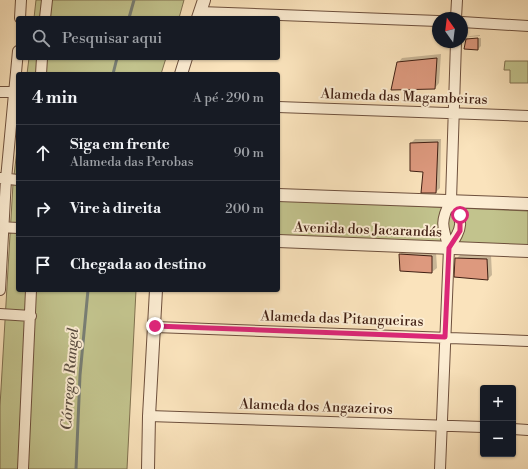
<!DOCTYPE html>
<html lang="pt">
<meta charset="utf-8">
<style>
:root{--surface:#171b24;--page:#242831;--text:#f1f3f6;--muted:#9ea1a6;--line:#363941}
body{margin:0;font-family:"Libre Bodoni",serif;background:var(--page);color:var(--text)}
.controls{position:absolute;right:12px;bottom:12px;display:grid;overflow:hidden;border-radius:4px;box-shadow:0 1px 3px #0004}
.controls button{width:36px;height:36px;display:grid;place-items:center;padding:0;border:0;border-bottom:1px solid var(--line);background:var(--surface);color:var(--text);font:20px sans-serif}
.compass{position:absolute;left:432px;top:12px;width:36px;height:36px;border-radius:50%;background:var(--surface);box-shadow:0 1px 3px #0004;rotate:346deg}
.stop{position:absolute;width:12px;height:12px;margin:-9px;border:3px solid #db2777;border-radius:50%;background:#fff}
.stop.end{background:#db2777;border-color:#fff;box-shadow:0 1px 4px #0008}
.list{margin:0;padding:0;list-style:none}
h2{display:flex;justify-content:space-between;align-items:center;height:52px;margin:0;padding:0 16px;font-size:17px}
h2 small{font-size:13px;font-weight:400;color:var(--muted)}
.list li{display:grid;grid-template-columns:26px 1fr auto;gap:12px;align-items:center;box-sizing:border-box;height:56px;padding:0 16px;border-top:1px solid var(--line)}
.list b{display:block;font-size:15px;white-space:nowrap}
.list p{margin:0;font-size:13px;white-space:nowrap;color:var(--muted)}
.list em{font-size:13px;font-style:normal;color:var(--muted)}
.icon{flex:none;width:22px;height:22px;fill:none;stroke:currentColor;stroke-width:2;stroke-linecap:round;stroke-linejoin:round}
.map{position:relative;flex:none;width:528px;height:469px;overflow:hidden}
.search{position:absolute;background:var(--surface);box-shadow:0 1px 3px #0004;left:16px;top:16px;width:264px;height:44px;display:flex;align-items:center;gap:10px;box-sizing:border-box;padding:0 14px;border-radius:4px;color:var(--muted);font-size:15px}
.panel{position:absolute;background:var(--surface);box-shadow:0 1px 3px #0004;left:16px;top:72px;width:264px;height:220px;border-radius:4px}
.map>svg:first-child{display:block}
.green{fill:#c2c38d;stroke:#817150}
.shadow{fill:#0003}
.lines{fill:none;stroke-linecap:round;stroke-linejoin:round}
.stream{stroke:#787e74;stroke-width:3}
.building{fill:#dd997e;stroke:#401f13}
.minor-casing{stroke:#6e503d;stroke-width:12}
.tertiary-casing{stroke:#6e503d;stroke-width:14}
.minor{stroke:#fcedd3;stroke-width:10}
.tertiary{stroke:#fcedd3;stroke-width:12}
.route{stroke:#db2777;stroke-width:5}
.labels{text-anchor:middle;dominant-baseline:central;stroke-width:4;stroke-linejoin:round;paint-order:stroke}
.street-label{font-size:14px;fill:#401f13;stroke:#fcedd3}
.water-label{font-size:15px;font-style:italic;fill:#5c4f43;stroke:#fcedd3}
</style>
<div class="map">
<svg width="528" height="469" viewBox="0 0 528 469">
<rect width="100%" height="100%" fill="#fae3bc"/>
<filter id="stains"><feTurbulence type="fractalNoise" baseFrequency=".005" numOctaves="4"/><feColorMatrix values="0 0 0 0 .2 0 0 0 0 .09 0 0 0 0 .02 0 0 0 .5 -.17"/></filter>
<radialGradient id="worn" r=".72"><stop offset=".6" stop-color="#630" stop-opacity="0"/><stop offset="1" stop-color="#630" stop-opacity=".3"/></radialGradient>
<!-- green -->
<path class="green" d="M 36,0 L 184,0 L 179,18 L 34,18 Z
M 29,58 L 166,58 L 161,74 L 27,74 Z
M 505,61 L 528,61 L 528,83 L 510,83 L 510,70 L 504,70 Z
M 18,141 L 18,290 L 136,290 L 127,469 L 0,469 L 0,406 L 13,184 Z
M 278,200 L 528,211 L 528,247 L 278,237 Z"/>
<!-- shadow -->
<path class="shadow" d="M 480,35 L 480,36 L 468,37 L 470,36 Z
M 468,38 L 468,39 L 481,38 L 481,46 L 478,49 L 467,39 Z
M 441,54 L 439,83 L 435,88 L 398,63 L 402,58 Z
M 415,139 L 441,139 L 440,188 L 436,192 L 411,143 Z
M 405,250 L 436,252 L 437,268 L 432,272 L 401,270 L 400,254 Z
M 461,254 L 491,255 L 492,275 L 488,279 L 456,259 Z"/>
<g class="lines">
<!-- stream -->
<path class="stream" d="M 129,18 L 134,0
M 113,74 L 117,58
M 76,469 L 80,375 L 88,290"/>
</g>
<!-- building -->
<path class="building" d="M 478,38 L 478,50 L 464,49 L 466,39 Z
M 437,58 L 435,89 L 391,90 L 397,62 Z
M 438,142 L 436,193 L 421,193 L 423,172 L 410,171 L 410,143 Z
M 399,254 L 432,256 L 432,273 L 400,271 Z
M 455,258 L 487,259 L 488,280 L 454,277 Z"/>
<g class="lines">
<!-- minor casing -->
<g class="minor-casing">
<path id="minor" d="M 200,12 L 438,21
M 20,18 L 21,0
M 45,18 L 47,0
M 456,18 L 457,0
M 462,22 L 528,26
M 41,74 L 42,58
M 0,92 L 15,92
M 278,107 L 528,116
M 0,178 L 18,180
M 0,227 L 18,228
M 449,248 C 463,227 464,222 451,200
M 0,290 L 6,179 L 18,51
M 0,314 L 31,316
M 155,327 L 528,341
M 149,416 L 483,427
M 513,429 L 528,430
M 23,469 L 31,290
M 440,469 L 449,248 C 442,226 440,221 451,200 L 456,42"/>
</g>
<!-- tertiary casing -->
<g class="tertiary-casing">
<path id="tertiary" d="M 198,18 L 204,0
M 181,74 L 186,58
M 278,195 L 528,204
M 278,241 L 528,251
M 148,469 L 149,416 L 156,290"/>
</g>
<!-- minor -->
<use href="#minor" class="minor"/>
<!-- tertiary -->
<use href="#tertiary" class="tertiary"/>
</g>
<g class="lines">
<!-- route -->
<path class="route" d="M 155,326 L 445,337 L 449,248 L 460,231 L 460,215"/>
</g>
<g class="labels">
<!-- street labels -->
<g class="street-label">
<text transform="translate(404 97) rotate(2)">Alameda das Magambeiras</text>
<text transform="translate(368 230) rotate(2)">Avenida dos Jacarandás</text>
<text transform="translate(342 319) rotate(2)">Alameda das Pitangueiras</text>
<text transform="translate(316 407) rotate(2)">Alameda dos Angazeiros</text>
</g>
<!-- water labels -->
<g class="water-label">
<text transform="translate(70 379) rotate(-86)">Córrego Rangel</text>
</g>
</g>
<rect width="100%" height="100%" filter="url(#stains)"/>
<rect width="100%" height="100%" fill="url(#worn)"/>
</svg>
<div class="controls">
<button>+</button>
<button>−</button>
</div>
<svg class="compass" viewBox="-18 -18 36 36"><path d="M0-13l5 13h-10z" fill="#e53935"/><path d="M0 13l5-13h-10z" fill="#9ea1a6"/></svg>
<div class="stop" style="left:460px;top:215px"></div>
<div class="stop end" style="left:155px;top:326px"></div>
<div class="search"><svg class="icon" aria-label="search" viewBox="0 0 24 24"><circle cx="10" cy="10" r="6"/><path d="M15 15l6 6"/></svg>Pesquisar aqui</div>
<section class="panel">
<h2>4 min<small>A pé · 290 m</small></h2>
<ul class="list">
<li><svg class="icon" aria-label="ahead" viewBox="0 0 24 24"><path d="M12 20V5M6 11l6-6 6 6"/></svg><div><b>Siga em frente</b><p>Alameda das Perobas</p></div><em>90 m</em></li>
<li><svg class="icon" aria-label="right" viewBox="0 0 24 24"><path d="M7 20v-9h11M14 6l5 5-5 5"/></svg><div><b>Vire à direita</b></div><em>200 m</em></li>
<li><svg class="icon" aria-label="arrive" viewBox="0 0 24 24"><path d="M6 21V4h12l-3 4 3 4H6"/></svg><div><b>Chegada ao destino</b></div></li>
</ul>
</section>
</div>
